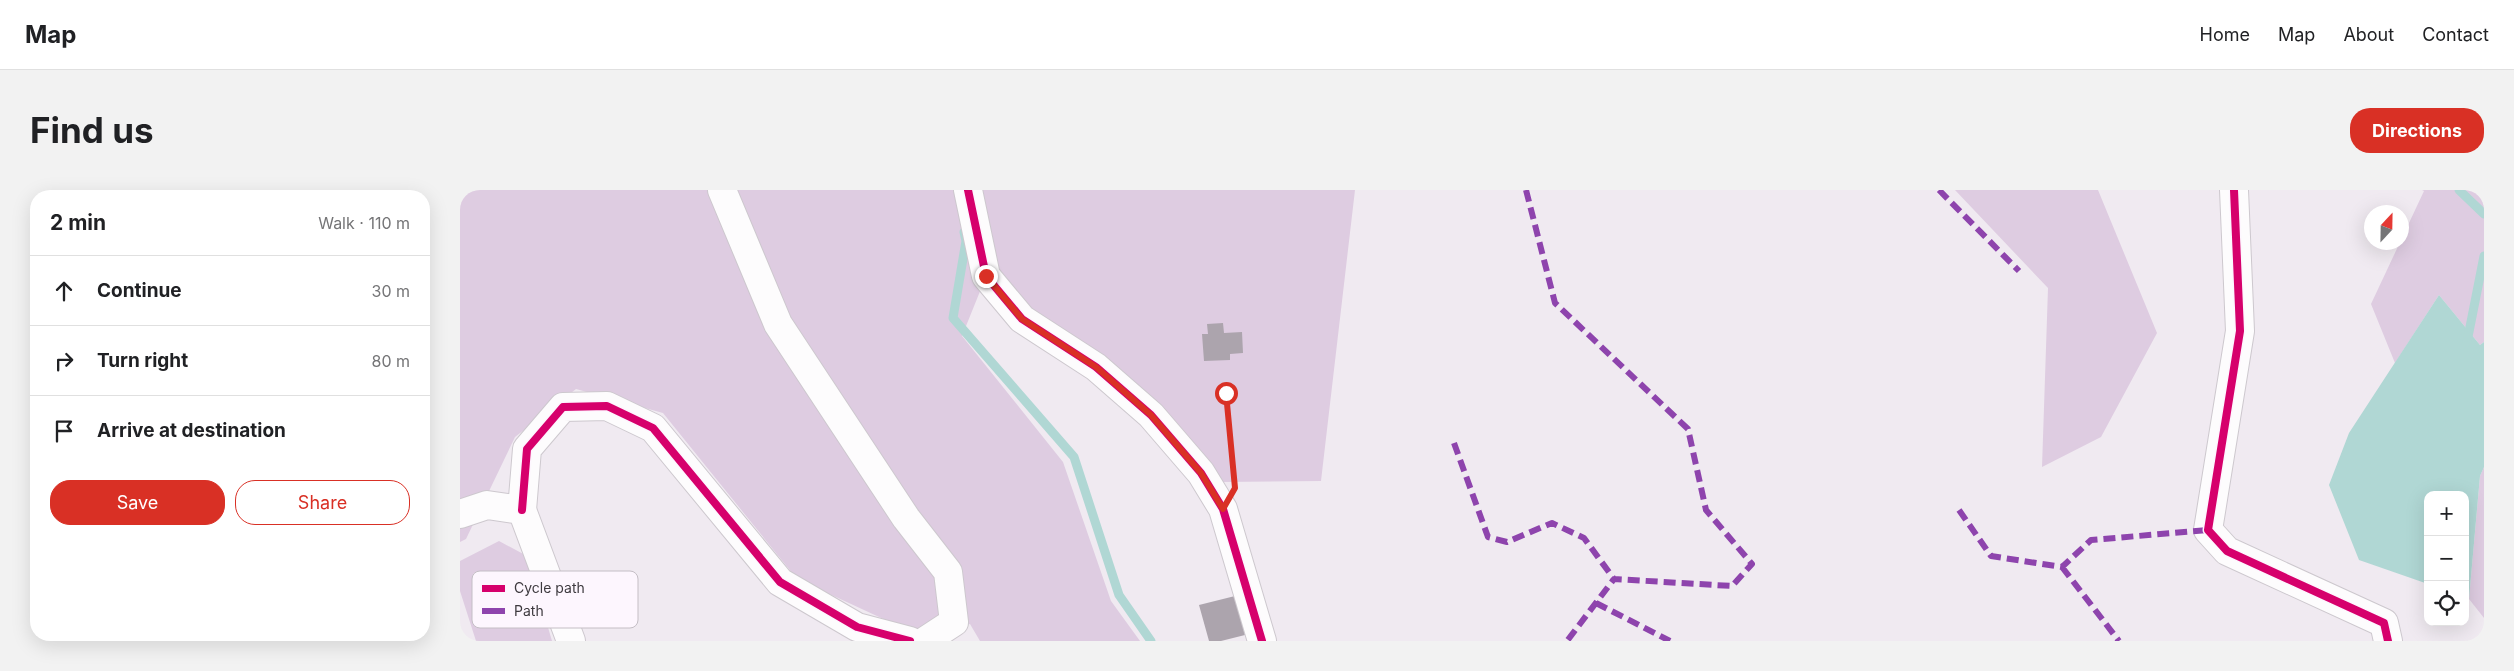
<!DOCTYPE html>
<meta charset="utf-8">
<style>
:root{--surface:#fff;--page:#f2f2f2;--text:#202124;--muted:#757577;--line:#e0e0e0;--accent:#d93025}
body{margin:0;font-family:Inter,sans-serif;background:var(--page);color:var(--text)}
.controls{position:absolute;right:15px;bottom:15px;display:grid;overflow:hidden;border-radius:10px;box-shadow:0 5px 20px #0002}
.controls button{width:45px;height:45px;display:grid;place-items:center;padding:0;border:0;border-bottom:1px solid var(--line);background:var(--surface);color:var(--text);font:25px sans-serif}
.compass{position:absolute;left:1904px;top:15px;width:45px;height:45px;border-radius:50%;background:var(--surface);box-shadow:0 5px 20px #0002;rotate:22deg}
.stop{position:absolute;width:15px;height:15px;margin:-11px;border:4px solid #d93025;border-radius:50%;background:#fff}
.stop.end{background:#d93025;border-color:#fff;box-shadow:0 1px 5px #0008}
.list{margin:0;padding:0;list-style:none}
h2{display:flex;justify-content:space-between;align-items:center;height:65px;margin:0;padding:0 20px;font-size:21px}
h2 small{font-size:16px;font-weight:400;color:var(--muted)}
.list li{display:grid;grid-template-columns:32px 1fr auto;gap:15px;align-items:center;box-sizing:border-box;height:70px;padding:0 20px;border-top:1px solid var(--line)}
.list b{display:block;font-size:19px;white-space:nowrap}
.list em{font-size:16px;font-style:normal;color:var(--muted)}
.actions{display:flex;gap:10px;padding:15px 20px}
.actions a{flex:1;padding:11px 0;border:1px solid var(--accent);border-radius:20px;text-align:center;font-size:18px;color:var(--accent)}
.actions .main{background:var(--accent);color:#fff}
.icon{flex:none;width:28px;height:28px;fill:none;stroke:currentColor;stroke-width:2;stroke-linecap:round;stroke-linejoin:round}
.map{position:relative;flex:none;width:2024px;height:451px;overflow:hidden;border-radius:20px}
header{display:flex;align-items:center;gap:30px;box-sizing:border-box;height:70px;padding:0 25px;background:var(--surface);border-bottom:1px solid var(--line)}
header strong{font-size:24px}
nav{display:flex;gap:28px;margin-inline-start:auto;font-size:18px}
.intro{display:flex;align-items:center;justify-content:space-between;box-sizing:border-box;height:120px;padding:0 30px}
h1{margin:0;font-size:35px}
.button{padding:12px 22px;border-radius:20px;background:var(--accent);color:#fff;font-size:18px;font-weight:700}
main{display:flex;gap:30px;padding:0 30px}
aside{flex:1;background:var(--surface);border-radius:20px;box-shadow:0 5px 20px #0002}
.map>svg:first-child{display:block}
.green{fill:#decce1}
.water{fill:#b0d7d4}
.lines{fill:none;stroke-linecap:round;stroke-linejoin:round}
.stream{stroke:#b0d7d4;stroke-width:9}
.building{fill:#aca4ad}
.street-casing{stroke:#cdc8ce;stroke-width:30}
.secondary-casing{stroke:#cdc8ce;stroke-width:30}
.path{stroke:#cccacd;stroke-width:3;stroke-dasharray:4 4;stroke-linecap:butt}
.street{stroke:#fdfcfd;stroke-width:28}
.secondary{stroke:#fdfcfd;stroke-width:28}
.quiet{stroke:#8e44ad;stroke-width:6;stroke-dasharray:12 6;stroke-linecap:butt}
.cycleway-casing{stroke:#fdf6fe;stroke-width:11}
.cycleway{stroke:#d6006c;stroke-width:8}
.route{stroke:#d93025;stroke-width:6}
.key{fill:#fdf6fe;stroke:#c4bec5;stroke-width:1}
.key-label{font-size:14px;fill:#3e3a3f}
</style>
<header>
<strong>Map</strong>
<nav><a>Home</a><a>Map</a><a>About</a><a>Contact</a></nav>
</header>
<div class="intro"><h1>Find us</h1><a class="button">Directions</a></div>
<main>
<aside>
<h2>2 min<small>Walk · 110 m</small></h2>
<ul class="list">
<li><svg class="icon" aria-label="ahead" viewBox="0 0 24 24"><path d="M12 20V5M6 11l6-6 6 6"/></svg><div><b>Continue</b></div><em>30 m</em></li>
<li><svg class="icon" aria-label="right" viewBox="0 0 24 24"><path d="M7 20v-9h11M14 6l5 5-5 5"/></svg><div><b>Turn right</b></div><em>80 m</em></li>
<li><svg class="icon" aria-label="arrive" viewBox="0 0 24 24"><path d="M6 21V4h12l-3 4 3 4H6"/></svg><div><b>Arrive at destination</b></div></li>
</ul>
<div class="actions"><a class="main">Save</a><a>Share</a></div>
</aside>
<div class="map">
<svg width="2024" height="451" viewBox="0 0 2024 451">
<rect width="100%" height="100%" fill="#f0eaf1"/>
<!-- green -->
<path class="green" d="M 0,0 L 895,0 L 861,291 L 761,292 L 565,121 L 529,79 L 502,146 L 603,272 L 651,411 L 680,451 L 520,451 L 510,434 L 458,445 L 337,389 L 203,223 L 116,199 L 55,247 L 6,349 L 0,352 Z
M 1495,0 L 1638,0 L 1697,143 L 1641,247 L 1582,277 L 1588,98 Z
M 1962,0 L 2024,0 L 2024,152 L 2020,155 L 1979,105 L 1935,173 L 1911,114 L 1964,1 Z
M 2024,277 L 2024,428 L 2009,409 L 2020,286 Z
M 39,351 L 67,366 L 92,451 L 16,451 L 0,401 L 0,371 Z"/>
<!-- water -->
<path class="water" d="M 1979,105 L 2020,155 L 2024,152 L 2024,277 L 2020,286 L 2009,409 L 2005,407 L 2005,305 L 1968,305 L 1968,394 L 1899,370 L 1869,295 L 1889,243 Z"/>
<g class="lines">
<!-- stream -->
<path class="stream" d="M 1999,0 L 2024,24
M 504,42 L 506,51 L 493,128 L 614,267 L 659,405 L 691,451
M 2007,152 L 2024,66"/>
</g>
<!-- building -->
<path class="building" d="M 763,133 L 764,143 L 782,142 L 783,163 L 770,164 L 770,170 L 744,171 L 742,144 L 748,144 L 747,134 Z
M 775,406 L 785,445 L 761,451 L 749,451 L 739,415 Z"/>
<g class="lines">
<!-- street casing -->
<g class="street-casing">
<path id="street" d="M 262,0 L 318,134 L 446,328 L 488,382 L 494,432 L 465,451
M 508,0 L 526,86 L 562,129 L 636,177 L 691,225 L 741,283 L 763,319 L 802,451
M 1774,0 L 1780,141 L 1748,340 L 1767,361 L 1924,433 L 1928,451
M 62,320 L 67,259 L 103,217 L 147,216 L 193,238 L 320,392 L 397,437 L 450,451"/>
</g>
<!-- secondary casing -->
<g class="secondary-casing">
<path id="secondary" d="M 0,324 L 27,315 L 62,320 L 111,451"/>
</g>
<!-- path -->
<path class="path" d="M 766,203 L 774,280"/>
<!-- street -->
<use href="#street" class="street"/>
<!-- secondary -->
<use href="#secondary" class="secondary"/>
<!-- quiet -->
<path class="quiet" d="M 1066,0 L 1095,113 L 1228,239 L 1246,320 L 1292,374 L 1272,396 L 1154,389 L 1107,451
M 1479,0 L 1559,81
M 994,253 L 1028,347 L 1047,352 L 1092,333 L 1124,348 L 1154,389
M 1499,320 L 1531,366 L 1602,377 L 1631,350 L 1748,340
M 1602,377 L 1659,451
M 1136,413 L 1210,451"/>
<!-- cycleway casing -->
<g class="cycleway-casing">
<path id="cycleway" d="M 508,0 L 526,86 L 562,129 L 636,177 L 691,225 L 741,283 L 763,319 L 802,451
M 1774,0 L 1780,141 L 1748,340 L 1767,361 L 1924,433 L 1928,451
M 62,320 L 67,259 L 103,217 L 147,216 L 193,238 L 320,392 L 397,437 L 450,451"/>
</g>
<!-- cycleway -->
<use href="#cycleway" class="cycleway"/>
</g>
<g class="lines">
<!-- route -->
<path class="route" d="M 526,86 L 562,129 L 636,177 L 691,225 L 741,283 L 763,319 L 775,298 L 766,203"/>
</g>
<!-- legend -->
<rect x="12" y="381" width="166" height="57" rx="8" class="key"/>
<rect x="22" y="395" width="23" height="7" fill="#d6006c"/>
<rect x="22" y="418" width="23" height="6" fill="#8e44ad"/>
<g class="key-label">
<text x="54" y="403">Cycle path</text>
<text x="54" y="426">Path</text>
</g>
</svg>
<div class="controls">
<button>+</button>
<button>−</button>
<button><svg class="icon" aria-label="locate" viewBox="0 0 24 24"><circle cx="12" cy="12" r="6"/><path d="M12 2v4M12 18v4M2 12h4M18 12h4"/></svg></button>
</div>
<svg class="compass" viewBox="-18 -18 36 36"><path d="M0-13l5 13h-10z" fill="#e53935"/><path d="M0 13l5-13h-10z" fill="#757577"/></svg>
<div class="stop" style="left:766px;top:203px"></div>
<div class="stop end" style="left:526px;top:86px"></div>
</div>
</main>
